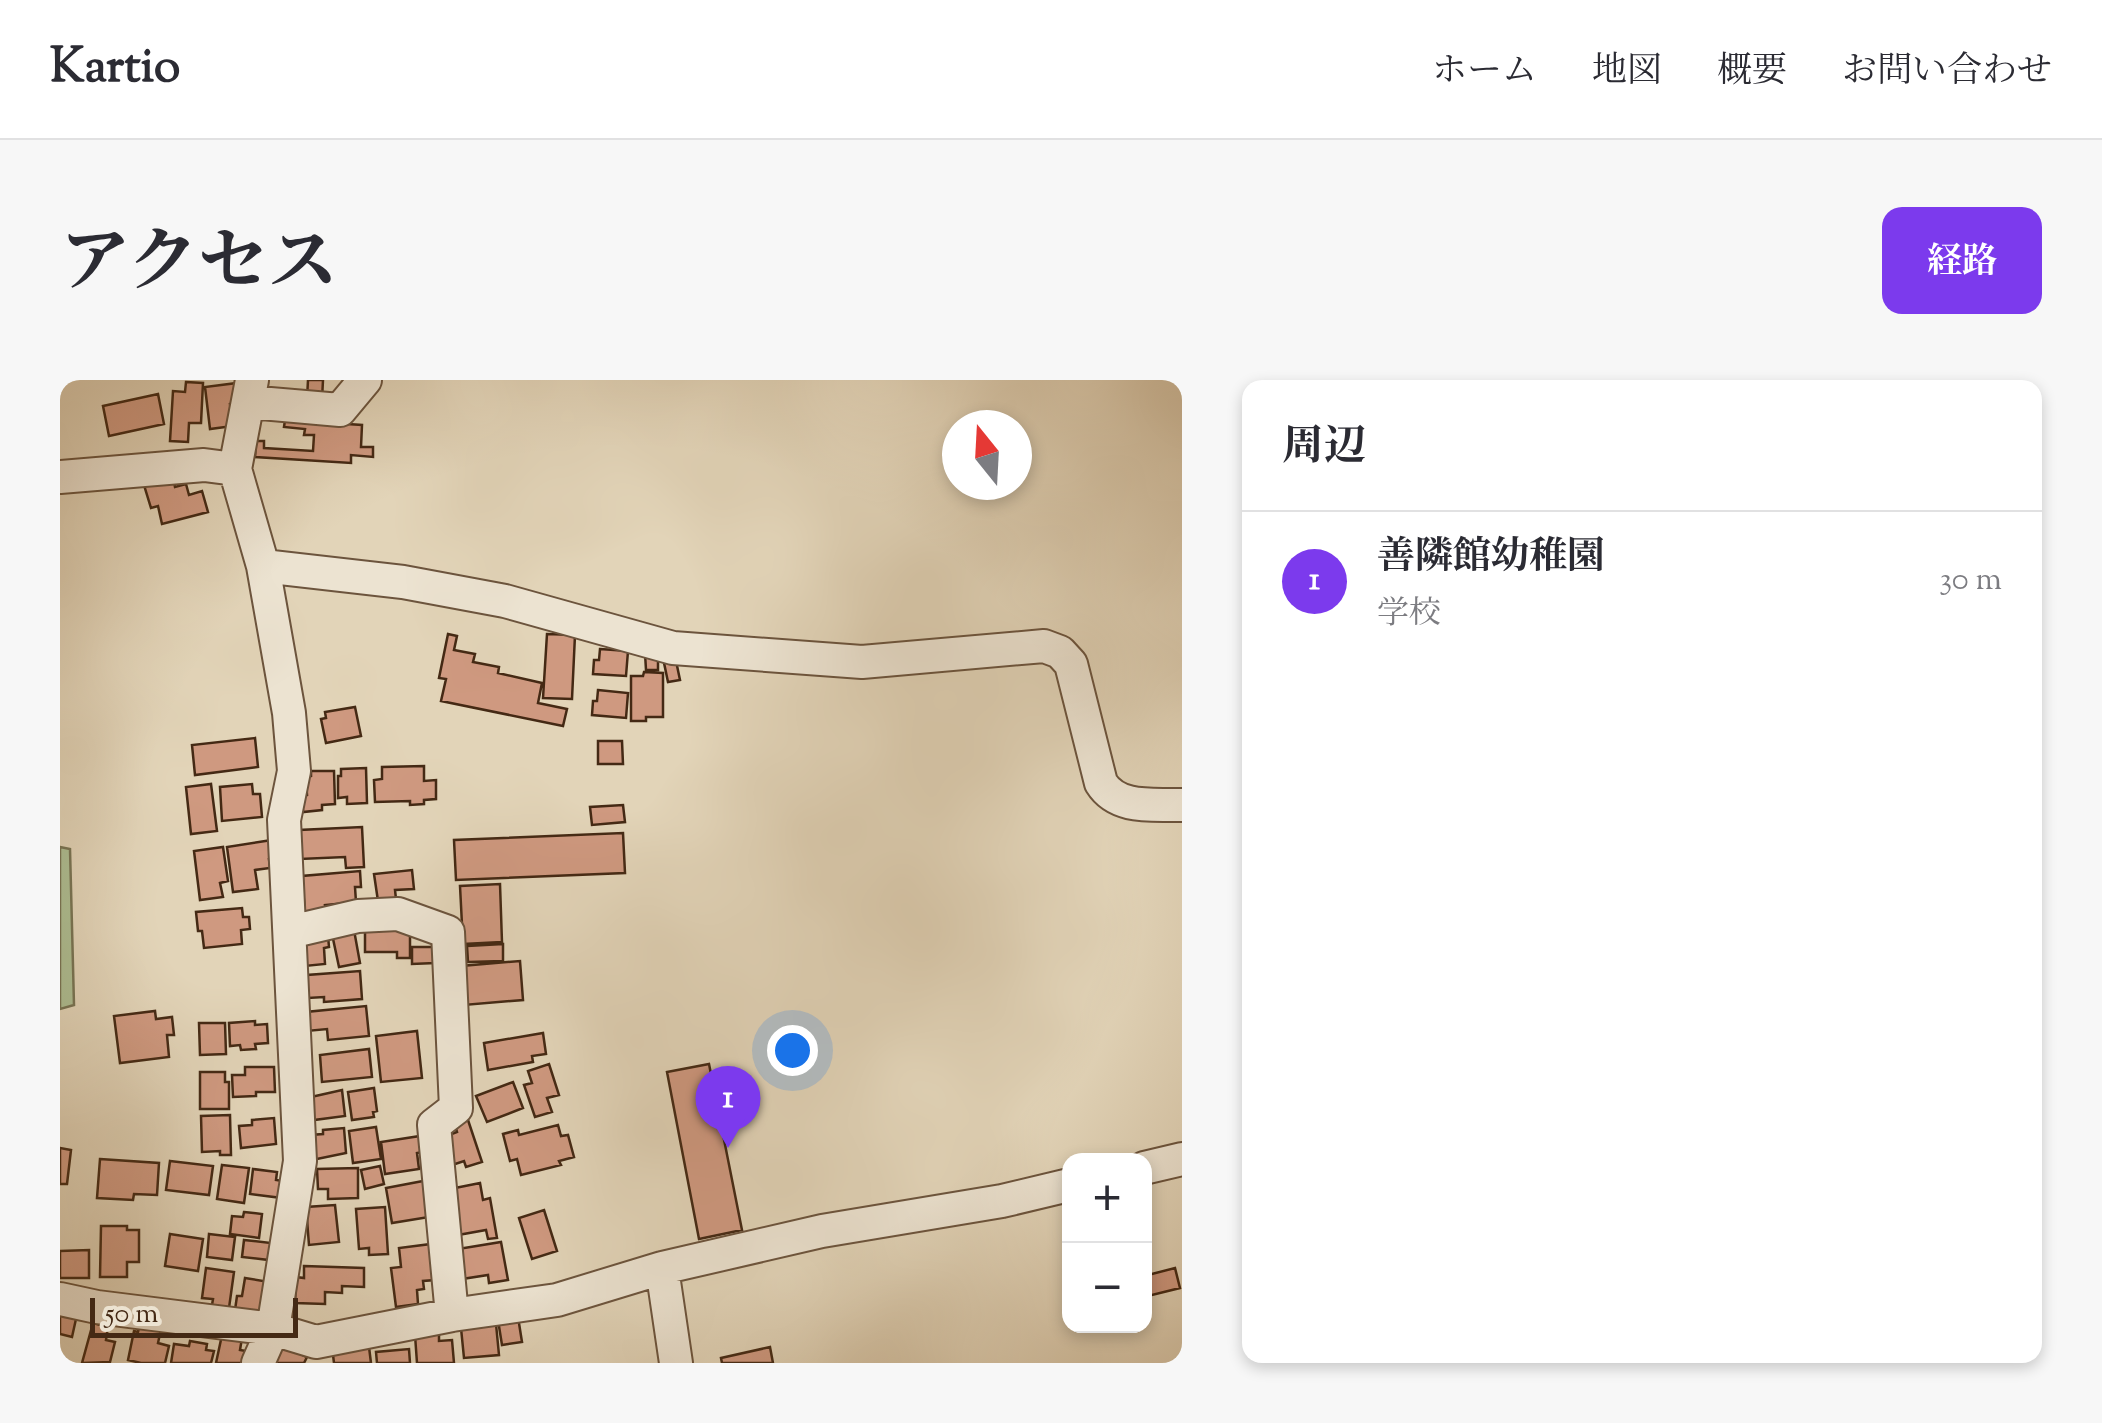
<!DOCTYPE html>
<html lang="ja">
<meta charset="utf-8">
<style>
:root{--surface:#fff;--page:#f7f7f7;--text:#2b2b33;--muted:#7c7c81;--line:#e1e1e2;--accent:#7c3aed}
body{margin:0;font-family:"Sorts Mill Goudy","Noto Serif JP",serif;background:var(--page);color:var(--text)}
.controls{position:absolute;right:30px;bottom:30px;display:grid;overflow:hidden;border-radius:20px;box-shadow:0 5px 15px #0003}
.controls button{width:90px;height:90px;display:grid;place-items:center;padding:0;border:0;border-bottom:2px solid var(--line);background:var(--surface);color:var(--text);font:50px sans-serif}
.compass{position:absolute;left:882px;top:30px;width:90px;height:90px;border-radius:50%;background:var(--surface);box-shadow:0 5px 15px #0003;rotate:342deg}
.scale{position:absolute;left:30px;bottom:25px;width:208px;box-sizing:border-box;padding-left:10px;border:5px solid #442914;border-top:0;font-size:28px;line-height:35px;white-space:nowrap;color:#442914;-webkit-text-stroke:8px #ece3d1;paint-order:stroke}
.you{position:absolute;left:732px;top:670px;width:35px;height:35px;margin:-25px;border:8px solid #fff;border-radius:50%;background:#1a73e8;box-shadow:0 0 0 15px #1a73e833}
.badge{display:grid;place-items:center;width:65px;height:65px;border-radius:50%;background:var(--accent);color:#fff;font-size:32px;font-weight:700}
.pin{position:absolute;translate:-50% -82px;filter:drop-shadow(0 2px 5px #0008)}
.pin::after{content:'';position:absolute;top:52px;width:35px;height:30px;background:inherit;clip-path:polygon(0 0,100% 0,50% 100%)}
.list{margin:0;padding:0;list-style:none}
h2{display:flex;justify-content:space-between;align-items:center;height:130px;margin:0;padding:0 40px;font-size:42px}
h2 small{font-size:32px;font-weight:400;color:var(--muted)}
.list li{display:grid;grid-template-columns:65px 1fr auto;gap:30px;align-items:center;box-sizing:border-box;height:140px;padding:0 40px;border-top:2px solid var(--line)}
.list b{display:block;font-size:38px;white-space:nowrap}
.list p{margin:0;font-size:32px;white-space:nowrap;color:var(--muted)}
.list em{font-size:32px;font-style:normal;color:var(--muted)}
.map{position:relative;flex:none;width:1122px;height:983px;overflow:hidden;border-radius:20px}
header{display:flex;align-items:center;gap:60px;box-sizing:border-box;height:140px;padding:0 50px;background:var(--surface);border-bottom:2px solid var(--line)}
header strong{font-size:48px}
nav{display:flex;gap:55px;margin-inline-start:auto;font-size:35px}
.intro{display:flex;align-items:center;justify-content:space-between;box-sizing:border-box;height:240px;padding:0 60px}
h1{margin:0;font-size:70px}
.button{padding:25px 45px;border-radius:20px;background:var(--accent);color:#fff;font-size:35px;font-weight:700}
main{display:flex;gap:60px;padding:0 60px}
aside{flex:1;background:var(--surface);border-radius:20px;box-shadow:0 5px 15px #0003}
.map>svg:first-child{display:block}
.green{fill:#adbe93;stroke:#787454;stroke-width:2.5}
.building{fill:#cf9980;stroke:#442914;stroke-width:2.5}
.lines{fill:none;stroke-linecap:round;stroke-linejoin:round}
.minor-casing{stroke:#6c543d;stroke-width:36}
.minor{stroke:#ece3d1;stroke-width:32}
</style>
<header>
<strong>Kartio</strong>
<nav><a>ホーム</a><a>地図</a><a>概要</a><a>お問い合わせ</a></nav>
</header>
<div class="intro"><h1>アクセス</h1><a class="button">経路</a></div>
<main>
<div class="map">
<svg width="1122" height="983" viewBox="0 0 1122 983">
<rect width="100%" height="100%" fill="#e2d4b8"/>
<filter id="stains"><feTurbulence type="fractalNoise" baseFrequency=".002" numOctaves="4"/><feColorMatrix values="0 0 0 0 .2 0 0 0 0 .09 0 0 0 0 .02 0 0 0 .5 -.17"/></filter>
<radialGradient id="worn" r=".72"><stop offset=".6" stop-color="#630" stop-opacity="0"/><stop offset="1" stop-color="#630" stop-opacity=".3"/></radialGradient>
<!-- green -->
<path class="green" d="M 0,467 L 10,469 L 14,625 L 0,629 Z"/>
<!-- building -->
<path class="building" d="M 248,0 L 263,0 L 262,20 L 247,19 Z
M 126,2 L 143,3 L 141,43 L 129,43 L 128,62 L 110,61 L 113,11 L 125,12 Z
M 177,3 L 179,23 L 170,24 L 173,46 L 150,49 L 145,7 Z
M 98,14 L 104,44 L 49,56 L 43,26 Z
M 225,40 L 302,45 L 301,67 L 313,67 L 313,77 L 291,75 L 291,83 L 195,77 L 196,61 L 204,61 L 204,68 L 253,71 L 254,55 L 244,55 L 245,49 L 224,47 Z
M 113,97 L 115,107 L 126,104 L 129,115 L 142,111 L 148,132 L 102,144 L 98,126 L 91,128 L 84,105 Z
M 388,254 L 397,256 L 394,270 L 415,274 L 413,282 L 439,287 L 438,293 L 482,303 L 478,323 L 507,329 L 503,346 L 381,321 L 386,299 L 379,298 Z
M 487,254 L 515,255 L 512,319 L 483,318 Z
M 540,269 L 568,271 L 566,296 L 533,294 L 534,280 L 539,280 Z
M 585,273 L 598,273 L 598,290 L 586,290 Z
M 615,276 L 620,300 L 608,302 L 603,278 Z
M 584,292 L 603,293 L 603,337 L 586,337 L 586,341 L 571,341 L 571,296 L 583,296 Z
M 538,310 L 568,313 L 566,338 L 532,335 L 533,321 L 537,321 Z
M 295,327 L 301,356 L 266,363 L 261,339 L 266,338 L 265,332 Z
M 195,358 L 198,387 L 135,395 L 132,365 Z
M 538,361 L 562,361 L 563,384 L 538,384 Z
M 364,386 L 364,401 L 376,400 L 376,419 L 364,420 L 364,424 L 350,425 L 350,421 L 315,422 L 314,400 L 322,399 L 322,387 Z
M 306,388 L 307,423 L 287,424 L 287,417 L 278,418 L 278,396 L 281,396 L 281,389 Z
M 251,391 L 274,391 L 275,424 L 262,425 L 262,430 L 243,432 L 242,416 L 247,415 L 246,397 L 251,396 Z
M 151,404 L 157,451 L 131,454 L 126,407 Z
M 192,404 L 193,414 L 200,414 L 202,437 L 162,441 L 160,407 Z
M 563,425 L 565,442 L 532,445 L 530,427 Z
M 302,447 L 304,487 L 286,488 L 285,477 L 240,479 L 239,450 Z
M 563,453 L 565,493 L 396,500 L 394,460 Z
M 212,460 L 215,478 L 209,479 L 210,488 L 195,490 L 198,509 L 173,512 L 167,467 Z
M 163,467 L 168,501 L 160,503 L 163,517 L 140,520 L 134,471 Z
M 352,490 L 354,509 L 335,510 L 336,519 L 318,521 L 314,494 Z
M 300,491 L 301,507 L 295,507 L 296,522 L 265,525 L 266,531 L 245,533 L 242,496 Z
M 440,504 L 442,562 L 403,564 L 400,506 Z
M 182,528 L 183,537 L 189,537 L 190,549 L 181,550 L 182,564 L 144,568 L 142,551 L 138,551 L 136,532 Z
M 350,548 L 350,578 L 337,578 L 337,572 L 305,572 L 305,549 Z
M 294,550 L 300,583 L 279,587 L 272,554 Z
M 241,554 L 268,556 L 269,567 L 264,568 L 265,584 L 245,586 Z
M 443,564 L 443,581 L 408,582 L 407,566 Z
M 352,567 L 375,567 L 375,583 L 352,584 Z
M 460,581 L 463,620 L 404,625 L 401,586 Z
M 300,591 L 302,619 L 264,622 L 264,617 L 248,618 L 247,595 Z
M 306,626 L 309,656 L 268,660 L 267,649 L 247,651 L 246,632 Z
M 95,631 L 96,639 L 112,637 L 114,655 L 107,655 L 109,677 L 60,683 L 54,636 Z
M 195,641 L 195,645 L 207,644 L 208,663 L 195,664 L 196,669 L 181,670 L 180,665 L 170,666 L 169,643 Z
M 139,643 L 165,643 L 166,674 L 140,675 Z
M 357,651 L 362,698 L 321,702 L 316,656 Z
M 483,653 L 486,674 L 472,676 L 473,682 L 428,690 L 424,663 Z
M 309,669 L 312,697 L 262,702 L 260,675 Z
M 489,684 L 499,715 L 487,718 L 492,732 L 475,737 L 464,705 L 472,703 L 468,691 Z
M 649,684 L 682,850 L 639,859 L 607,692 Z
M 185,687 L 214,687 L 215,712 L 196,712 L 196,716 L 173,717 L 172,695 L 185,695 Z
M 140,692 L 165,692 L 165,702 L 169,702 L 169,729 L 140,729 Z
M 453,702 L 463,728 L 427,742 L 416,716 Z
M 314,708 L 317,731 L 313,732 L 314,737 L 292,740 L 288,712 Z
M 282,710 L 285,736 L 254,740 L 251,717 Z
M 170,735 L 171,775 L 160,775 L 160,771 L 142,772 L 141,736 Z
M 214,738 L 216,764 L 181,768 L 179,746 L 192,745 L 192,740 Z
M 408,740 L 422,782 L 406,787 L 404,781 L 392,785 L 389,755 L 397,752 L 395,745 Z
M 498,745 L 501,756 L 508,755 L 514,777 L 499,781 L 501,785 L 461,795 L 457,779 L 450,781 L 443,754 L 458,750 L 459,755 Z
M 316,747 L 321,779 L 293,783 L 289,751 Z
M 284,748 L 286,773 L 252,780 L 250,755 L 263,754 L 263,750 Z
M 360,756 L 363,772 L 357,773 L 359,789 L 325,794 L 321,762 Z
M 0,768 L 11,770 L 7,804 L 0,804 Z
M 40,779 L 99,783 L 97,815 L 74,814 L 73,820 L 37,818 Z
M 110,781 L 153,786 L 149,815 L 106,810 Z
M 162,785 L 189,788 L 184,823 L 157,819 Z
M 320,786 L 324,804 L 305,809 L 301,790 Z
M 298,788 L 298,818 L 268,819 L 268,809 L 258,809 L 257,789 Z
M 193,789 L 217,792 L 216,800 L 223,801 L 222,818 L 190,814 Z
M 363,801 L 369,837 L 332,843 L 326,808 Z
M 420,803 L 423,820 L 430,818 L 437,858 L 428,859 L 426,850 L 398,855 L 390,809 Z
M 275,825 L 279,862 L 249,865 L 246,827 Z
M 325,827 L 328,874 L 309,875 L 309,868 L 299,869 L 296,829 Z
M 484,830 L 497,871 L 472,879 L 459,838 Z
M 184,832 L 202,834 L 199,858 L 170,854 L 172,836 L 183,837 Z
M 41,846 L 67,846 L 67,850 L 79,850 L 79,882 L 67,882 L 67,897 L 40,897 Z
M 110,854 L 143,859 L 138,891 L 105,886 Z
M 149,854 L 175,857 L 172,880 L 147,877 Z
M 184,860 L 211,863 L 209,880 L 182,877 Z
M 441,862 L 448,900 L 429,903 L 428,895 L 402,899 L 398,869 Z
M 371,864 L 375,900 L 363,901 L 364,909 L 357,910 L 358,924 L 336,927 L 331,888 L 341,887 L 339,868 Z
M 29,870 L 29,898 L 0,898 L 0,871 Z
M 244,886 L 304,888 L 304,907 L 282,906 L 282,913 L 265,912 L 265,924 L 235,923 L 236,897 L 244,898 Z
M 146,888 L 174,892 L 169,928 L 152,925 L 153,919 L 142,918 Z
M 1115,888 L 1120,908 L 1084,917 L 1084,896 Z
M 185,898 L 209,902 L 204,935 L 175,930 L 177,916 L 182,916 Z
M 0,935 L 16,939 L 12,957 L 0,954 Z
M 458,937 L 462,962 L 442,965 L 438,940 Z
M 33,943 L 48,947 L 46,960 L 55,962 L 50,982 L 22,983 Z
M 80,944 L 101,949 L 98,963 L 109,966 L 105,983 L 81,983 L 68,980 L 74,951 L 78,952 Z
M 436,944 L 439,975 L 404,978 L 401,948 Z
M 379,953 L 379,961 L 392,960 L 394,983 L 357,983 L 355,955 Z
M 162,955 L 182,958 L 180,970 L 186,971 L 184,983 L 156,983 Z
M 130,961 L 147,964 L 146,970 L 154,971 L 151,983 L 111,983 L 114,964 L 129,966 Z
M 218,963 L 247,977 L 244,983 L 209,983 Z
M 309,967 L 311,983 L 274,983 L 273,975 Z
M 710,967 L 713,983 L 662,983 L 661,978 Z
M 349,969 L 350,983 L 317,983 L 316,972 Z"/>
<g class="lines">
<!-- minor casing -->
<g class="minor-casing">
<path id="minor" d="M 192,0 L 175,89 L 203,186 L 229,333 L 234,391 L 224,440 L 240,781 L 213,949 L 198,983
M 188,22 L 280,30 L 305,0
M 0,97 L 144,85 L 175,89
M 203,186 L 343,202 L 445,221 L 613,268 L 802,282 L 984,266 L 1000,272 L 1011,284 L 1041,403 C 1058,430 1093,424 1122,425
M 230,552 L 298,536 L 338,534 L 388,552 L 396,728 L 374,745 L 392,935
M 1084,788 L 1122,779
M 602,888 L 616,983
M 0,919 L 37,927 L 213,949 L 256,962 L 392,935 L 497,920 L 602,888 L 762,851 L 942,821 L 1009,805"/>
</g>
<!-- minor -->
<use href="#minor" class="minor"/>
</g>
<rect width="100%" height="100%" filter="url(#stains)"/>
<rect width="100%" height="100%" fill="url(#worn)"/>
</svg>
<div class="controls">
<button>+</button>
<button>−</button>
</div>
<svg class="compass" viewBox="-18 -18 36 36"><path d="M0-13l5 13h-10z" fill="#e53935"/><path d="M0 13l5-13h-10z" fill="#7c7c81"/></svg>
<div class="scale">50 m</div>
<div class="you"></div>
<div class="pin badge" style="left:668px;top:768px">1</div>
</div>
<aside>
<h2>周辺<small></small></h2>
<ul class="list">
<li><span class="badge">1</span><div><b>善隣館幼稚園</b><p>学校</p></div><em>30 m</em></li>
</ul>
</aside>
</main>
